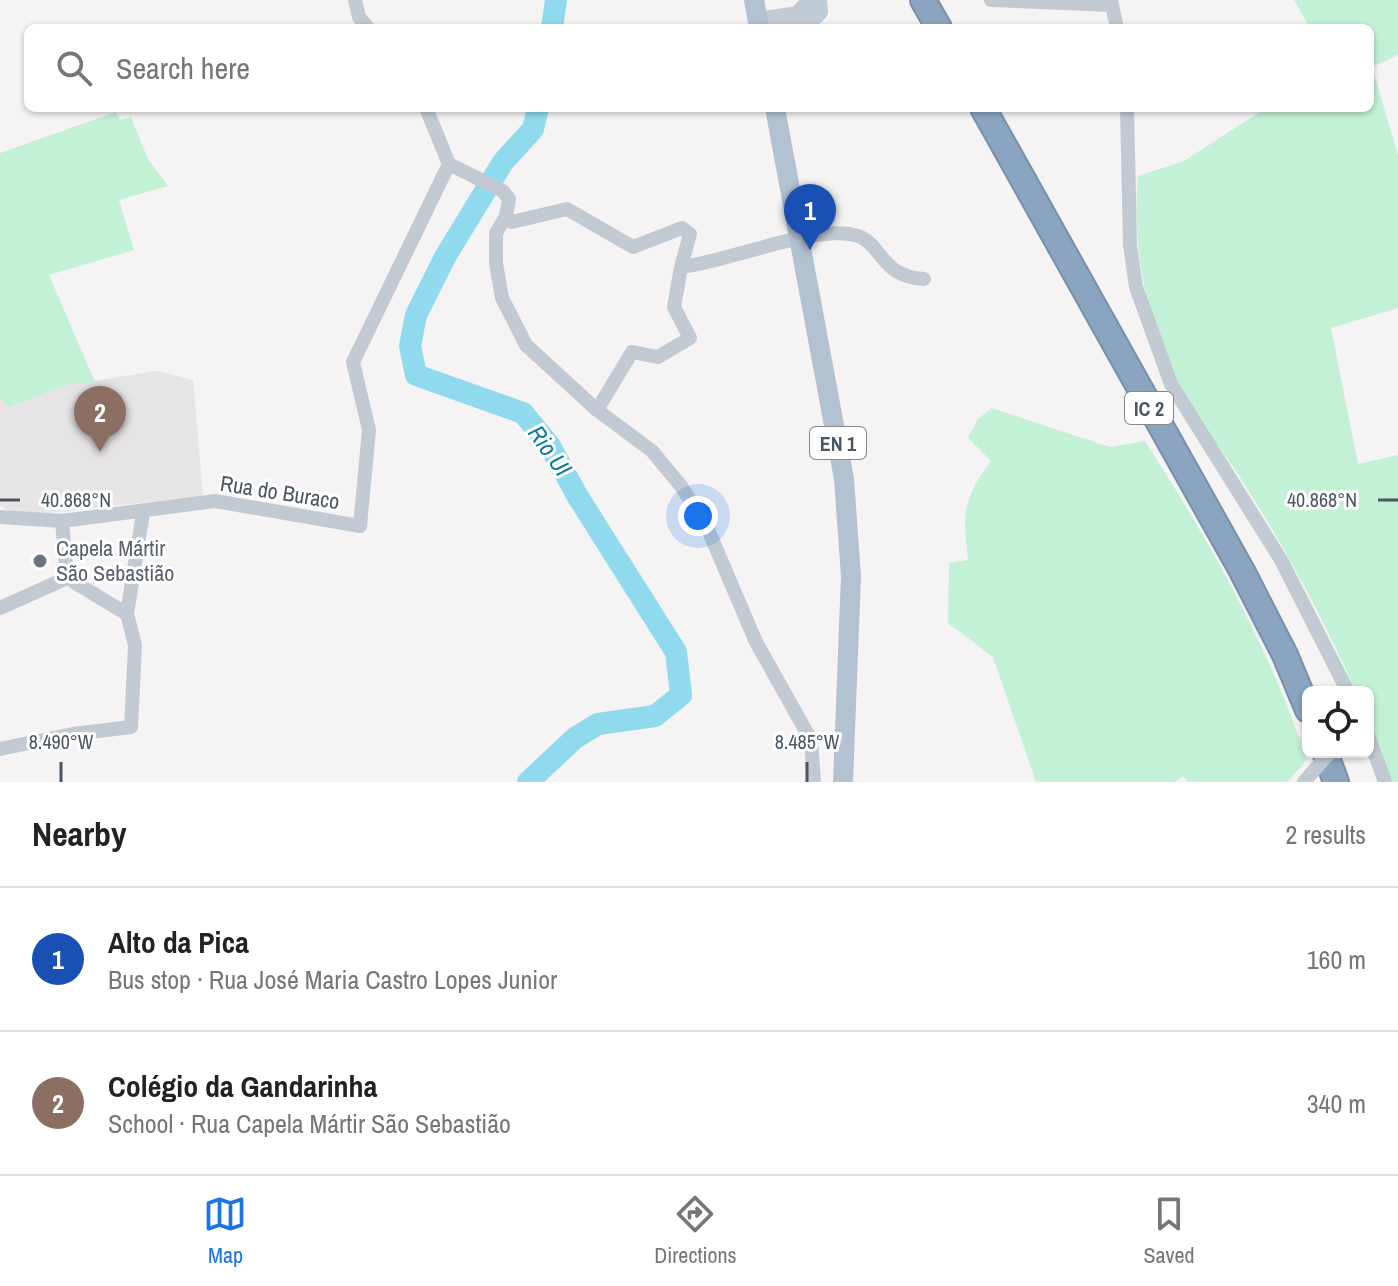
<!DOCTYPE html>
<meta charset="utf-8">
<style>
:root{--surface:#fff;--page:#f2f2f2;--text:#222;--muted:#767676;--line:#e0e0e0;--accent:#1a73e8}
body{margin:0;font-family:"Archivo Narrow",sans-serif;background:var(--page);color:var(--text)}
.controls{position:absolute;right:24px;bottom:24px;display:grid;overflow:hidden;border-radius:12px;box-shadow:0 2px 6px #0004}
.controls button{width:72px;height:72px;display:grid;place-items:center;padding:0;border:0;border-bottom:2px solid var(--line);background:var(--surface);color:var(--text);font:40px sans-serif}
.you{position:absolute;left:698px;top:516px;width:28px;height:28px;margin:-20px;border:6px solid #fff;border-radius:50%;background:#1a73e8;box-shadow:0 0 0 12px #1a73e833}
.badge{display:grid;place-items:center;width:52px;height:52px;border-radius:50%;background:var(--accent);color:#fff;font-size:26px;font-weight:700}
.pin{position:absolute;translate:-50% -66px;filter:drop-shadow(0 2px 4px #0008)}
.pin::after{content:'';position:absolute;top:42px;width:28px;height:24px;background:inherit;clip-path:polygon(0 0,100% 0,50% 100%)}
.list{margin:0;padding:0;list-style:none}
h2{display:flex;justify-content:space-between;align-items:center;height:104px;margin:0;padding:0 32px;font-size:34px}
h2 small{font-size:26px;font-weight:400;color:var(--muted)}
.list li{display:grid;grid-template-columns:52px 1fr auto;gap:24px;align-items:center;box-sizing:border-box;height:144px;padding:0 32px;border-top:2px solid var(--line)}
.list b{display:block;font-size:30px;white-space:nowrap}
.list p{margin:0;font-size:26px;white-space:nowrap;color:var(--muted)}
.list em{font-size:26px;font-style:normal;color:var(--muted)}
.icon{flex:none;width:44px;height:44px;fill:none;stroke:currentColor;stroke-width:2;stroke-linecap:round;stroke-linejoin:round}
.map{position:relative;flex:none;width:1398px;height:782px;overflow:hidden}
.search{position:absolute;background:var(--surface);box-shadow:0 2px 6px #0004;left:24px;right:24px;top:24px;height:88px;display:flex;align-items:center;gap:20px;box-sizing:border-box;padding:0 28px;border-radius:12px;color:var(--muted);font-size:30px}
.sheet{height:392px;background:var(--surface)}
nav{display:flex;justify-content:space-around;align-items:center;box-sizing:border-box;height:112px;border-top:2px solid var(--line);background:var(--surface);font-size:22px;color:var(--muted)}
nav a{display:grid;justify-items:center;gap:4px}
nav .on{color:var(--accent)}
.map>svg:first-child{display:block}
.education{fill:#e6e4e5}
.green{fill:#c3f1d5}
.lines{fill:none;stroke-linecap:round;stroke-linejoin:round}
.river{stroke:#90daee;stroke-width:22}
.highway-casing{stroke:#7690ad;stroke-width:28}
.street{stroke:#c1cad2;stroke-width:14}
.secondary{stroke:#c1cbd6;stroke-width:18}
.primary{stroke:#b3c2d1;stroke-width:20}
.highway{stroke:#8ba5c1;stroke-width:24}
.street-bridge{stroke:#c1cad2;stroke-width:14}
.ticks{fill:none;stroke:#4a5661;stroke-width:3}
.worship-dot{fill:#6b7280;stroke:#fff;stroke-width:3}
.labels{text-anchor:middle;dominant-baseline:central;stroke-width:6;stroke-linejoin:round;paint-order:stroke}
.shield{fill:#fff;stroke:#808990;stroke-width:2}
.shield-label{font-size:20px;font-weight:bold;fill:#4a5661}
.street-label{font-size:22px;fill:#4a5661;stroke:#fff}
.worship-label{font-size:22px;fill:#5b616d;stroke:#fff;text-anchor:start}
.water-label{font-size:24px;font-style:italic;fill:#0c7c9b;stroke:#fff}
.ticks-label{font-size:20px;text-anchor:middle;fill:#4a5661;stroke:#fff;stroke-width:6;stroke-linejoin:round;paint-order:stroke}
</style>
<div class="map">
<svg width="1398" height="782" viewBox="0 0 1398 782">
<rect width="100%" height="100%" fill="#f5f3f3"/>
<!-- education -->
<path class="education" d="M 157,371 L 193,380 L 203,496 L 30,515 L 16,515 L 0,505 L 0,397 L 10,408 L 66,385 Z"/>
<!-- green -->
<path class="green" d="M 1294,0 L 1398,0 L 1398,55 L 1372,67 L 1398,155 L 1398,308 L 1331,328 L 1358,464 L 1398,455 L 1398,782 L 1389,782 L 1368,718 L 1368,692 L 1356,692 C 1323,618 1282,541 1237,473 C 1223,451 1206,431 1192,408 C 1150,341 1131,255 1138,176 L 1184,161 L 1266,108 L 1370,108 L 1370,28 L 1310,28 Z
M 116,112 L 120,120 L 131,117 L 148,159 L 168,186 L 119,200 L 134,250 L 49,275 L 95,382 L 66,385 L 9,408 L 0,397 L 0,153 Z
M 992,408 L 1110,447 L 1145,441 C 1210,542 1269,646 1307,760 L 1287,782 L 1188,782 L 1183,776 L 1175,782 L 1036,782 L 993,657 L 948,623 L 949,563 L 968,560 C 963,512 962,500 991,461 L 968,438 L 978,419 Z"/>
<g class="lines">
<!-- river -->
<path class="river" d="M 552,28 L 556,0
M 528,782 L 575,738 L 598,724 L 655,716 L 681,695 L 676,652 L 578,497 L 550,446 L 523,413 L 416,375 L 410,346 L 416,315 L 445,257 L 503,162 L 533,129 L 538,108"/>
<!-- highway casing -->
<g class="highway-casing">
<path id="highway" d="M 923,0 L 939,28
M 983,108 L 1242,571 L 1285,655 L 1308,710
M 1325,752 L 1336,782"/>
</g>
<!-- street -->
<path class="street" d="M 355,0 L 359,17 L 368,28
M 991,0 L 1112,5
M 1111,0 L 1117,28
M 426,108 L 449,164 L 503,191 L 509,199 L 506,216 L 496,233 L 496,263 L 502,298 L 526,345 L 597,410 L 652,451 L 681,486 L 707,527 L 756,642 L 811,740 L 814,782
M 1127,108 L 1130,245 L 1136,287 L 1171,384 L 1281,560 L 1348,692
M 506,216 L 512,222 L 567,209 L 633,247 L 682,228 L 690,234 L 681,267 C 727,262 813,225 855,235 C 883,242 878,276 924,279
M 597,410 L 632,352 L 658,357 L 690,338 L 674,307 L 681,267
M 0,517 L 62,521 L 215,501 L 360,526 L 369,430 L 353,362 L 449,164
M 74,582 L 127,614 L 143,513
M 0,608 L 67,578 L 62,521
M 1368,735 L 1385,782
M 0,749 L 73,734 L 131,727 L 135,645 L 127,614"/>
<!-- secondary -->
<path class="secondary" d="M 758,21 L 798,15 L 811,0
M 803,28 L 819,12 L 818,0"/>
<!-- primary -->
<path class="primary" d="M 754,0 L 759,28
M 775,108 L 844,479 L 851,576 L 843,782"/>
<!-- highway -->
<use href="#highway" class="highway"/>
<!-- street-bridge -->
<path class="street-bridge" d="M 1304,782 L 1330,752"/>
</g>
<!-- ticks -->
<path class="ticks" d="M 0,500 L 20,500M 1378,500 L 1398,500M 61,762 L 61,782M 807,762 L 807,782"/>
<!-- markers -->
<circle class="worship-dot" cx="40" cy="561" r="8"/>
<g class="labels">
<!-- shield labels -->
<g class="shield">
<rect x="1125" y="392" width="48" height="32" rx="6"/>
<rect x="810" y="427" width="56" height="32" rx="6"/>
</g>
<g class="shield-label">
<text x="1149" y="408">IC 2</text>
<text x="838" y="443">EN 1</text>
</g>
<!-- street labels -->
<g class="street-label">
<text transform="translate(280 492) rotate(9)">Rua do Buraco</text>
</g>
<!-- worship labels -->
<g class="worship-label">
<text x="56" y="548">Capela Mártir<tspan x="56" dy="25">São Sebastião</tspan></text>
</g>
<!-- water labels -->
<g class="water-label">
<text transform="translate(550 450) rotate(55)">Rio Ul</text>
</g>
</g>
<g class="ticks-label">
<text x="76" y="507">40.868°N</text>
<text x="1322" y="507">40.868°N</text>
<text x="61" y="749">8.490°W</text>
<text x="807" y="749">8.485°W</text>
</g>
</svg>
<div class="controls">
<button><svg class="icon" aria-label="locate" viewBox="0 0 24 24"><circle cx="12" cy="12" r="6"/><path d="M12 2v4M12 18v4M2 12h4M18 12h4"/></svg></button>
</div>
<div class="you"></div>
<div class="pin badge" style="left:810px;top:250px;background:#1a4fb4">1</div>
<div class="pin badge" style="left:100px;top:452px;background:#8d6e63">2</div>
<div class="search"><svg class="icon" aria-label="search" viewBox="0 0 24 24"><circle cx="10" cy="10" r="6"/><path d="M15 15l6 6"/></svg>Search here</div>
</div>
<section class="sheet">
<h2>Nearby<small>2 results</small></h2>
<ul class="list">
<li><span class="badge" style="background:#1a4fb4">1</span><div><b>Alto da Pica</b><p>Bus stop · Rua José Maria Castro Lopes Junior</p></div><em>160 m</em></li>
<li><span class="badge" style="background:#8d6e63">2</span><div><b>Colégio da Gandarinha</b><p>School · Rua Capela Mártir São Sebastião</p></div><em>340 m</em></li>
</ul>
</section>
<nav>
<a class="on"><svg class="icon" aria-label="map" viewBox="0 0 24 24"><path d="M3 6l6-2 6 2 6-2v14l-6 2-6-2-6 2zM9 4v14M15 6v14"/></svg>Map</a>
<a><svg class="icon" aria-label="directions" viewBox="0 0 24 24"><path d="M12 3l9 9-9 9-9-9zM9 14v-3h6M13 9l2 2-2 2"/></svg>Directions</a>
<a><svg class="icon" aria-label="saved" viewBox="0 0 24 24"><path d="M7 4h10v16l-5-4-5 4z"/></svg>Saved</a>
</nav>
